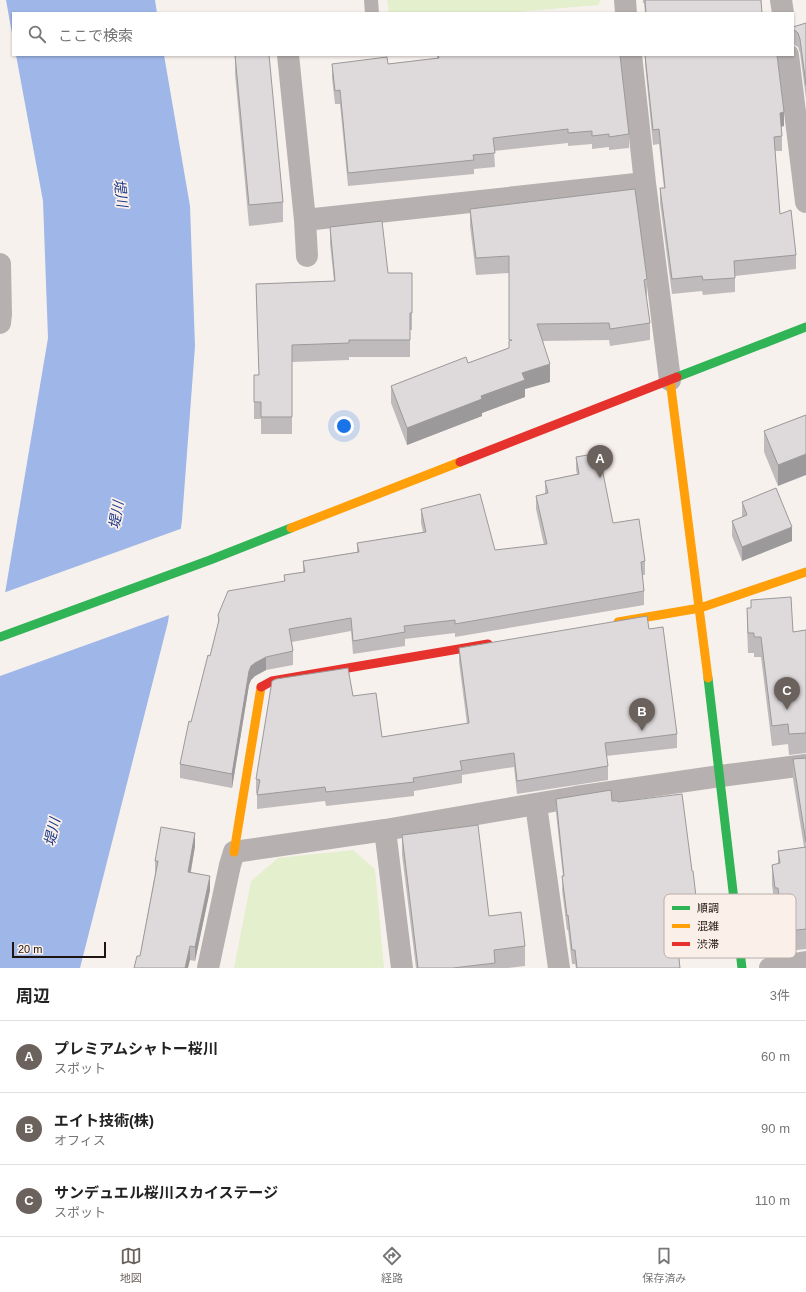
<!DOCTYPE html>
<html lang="ja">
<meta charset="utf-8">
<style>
:root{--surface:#fff;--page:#f2f2f2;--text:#222;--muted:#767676;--line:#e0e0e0;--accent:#6b625d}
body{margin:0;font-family:Helvetica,"Noto Sans JP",sans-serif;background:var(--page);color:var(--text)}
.scale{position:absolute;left:12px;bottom:10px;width:94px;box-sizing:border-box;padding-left:4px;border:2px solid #1f1510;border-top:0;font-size:11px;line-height:14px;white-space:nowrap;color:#1f1510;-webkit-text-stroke:3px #fbf0e9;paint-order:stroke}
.you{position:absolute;left:344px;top:426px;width:14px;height:14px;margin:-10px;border:3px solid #fff;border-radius:50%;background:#1a73e8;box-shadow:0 0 0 6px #1a73e833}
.badge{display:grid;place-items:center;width:26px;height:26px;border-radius:50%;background:var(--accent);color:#fff;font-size:13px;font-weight:700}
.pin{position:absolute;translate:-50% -33px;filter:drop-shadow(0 1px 2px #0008)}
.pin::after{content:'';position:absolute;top:21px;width:14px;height:12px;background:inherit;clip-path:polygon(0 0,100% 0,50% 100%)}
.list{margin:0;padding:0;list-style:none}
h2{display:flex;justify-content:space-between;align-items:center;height:52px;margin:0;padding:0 16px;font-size:17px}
h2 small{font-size:13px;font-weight:400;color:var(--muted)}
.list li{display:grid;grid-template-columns:26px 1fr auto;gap:12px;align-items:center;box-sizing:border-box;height:72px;padding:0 16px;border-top:1px solid var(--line)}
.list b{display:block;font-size:15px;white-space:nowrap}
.list p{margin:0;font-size:13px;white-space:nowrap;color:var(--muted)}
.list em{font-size:13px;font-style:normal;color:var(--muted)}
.icon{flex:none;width:22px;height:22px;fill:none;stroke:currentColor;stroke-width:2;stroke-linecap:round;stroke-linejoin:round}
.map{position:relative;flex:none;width:806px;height:968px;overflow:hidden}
.search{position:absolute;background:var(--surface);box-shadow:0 1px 3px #0004;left:12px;right:12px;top:12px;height:44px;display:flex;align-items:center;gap:10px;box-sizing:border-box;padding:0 14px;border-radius:0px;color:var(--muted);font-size:15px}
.sheet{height:268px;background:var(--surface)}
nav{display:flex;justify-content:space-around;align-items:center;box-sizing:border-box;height:56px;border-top:1px solid var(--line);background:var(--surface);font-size:11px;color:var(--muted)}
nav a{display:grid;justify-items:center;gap:2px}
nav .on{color:var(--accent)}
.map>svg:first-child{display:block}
.green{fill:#e4efcd}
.water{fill:#9fb6e8}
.pier{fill:#f7f1ed}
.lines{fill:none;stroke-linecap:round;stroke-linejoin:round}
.lane{stroke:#b6b1b0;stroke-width:14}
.street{stroke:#b6b1b0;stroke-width:22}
.fast{stroke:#30b455;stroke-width:9}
.slow{stroke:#ff9f0a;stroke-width:9}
.jam{stroke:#e5322d;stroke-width:9}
.wall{fill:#bfbbbd}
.shaded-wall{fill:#9b999a}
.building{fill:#dedadc;stroke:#9b999a}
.labels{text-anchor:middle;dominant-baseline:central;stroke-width:3.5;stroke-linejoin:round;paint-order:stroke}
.water-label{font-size:14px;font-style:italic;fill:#16378b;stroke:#fbf0e9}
.key{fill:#fbf0e9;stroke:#b9aea8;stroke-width:1}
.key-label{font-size:11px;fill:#1f1510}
</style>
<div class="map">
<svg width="806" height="968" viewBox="0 0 806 968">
<rect width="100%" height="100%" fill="#f7f1ed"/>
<!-- green -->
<path class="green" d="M 387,0 L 601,0 L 598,5 L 504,13 L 389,13 Z
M 353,850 L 375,869 L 384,968 L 234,968 L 251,881 L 278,858 Z"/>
<!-- water -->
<path class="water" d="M 6,0 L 155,0 L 157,13 L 13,13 L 13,39 Z
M 16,55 L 164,55 L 190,206 L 195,346 L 182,520 L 168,622 L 80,968 L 0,968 L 0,623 L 48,338 L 43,201 Z"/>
<!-- pier -->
<path class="pier" d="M 183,528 L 172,614 L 0,676 L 0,611 L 3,593 Z"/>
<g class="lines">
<!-- lane -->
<path class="lane" d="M 371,0 L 372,13"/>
<!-- street -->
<path class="street" d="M 625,0 L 626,13
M 781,0 L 783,13
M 288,55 L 305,220 L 307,256
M 631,55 L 645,183 L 670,380
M 788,55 L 806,202
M 305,220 L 645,183
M 0,264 L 1,314 L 0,323
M 536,805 L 559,968
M 385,830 L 402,968
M 208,968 L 230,865 L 234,852 L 385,830 L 576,797 L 720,776 L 806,765
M 770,968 L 806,962"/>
<!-- fast -->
<path class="fast" d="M 677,377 L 806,327
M 0,637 L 210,560 L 291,528
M 708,678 L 742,968"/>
<!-- slow -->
<path class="slow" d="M 670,380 L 708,678
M 291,528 L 460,462
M 618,622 L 700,608 L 806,572
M 234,852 L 261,687"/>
<!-- jam -->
<path class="jam" d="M 460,462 L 677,377
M 261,687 L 272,681 L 488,644"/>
</g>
<!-- wall -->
<path class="wall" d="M 643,0 L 761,0 L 762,13 L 645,13 L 644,3 L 643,3 Z
M 806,23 L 806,99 L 800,53 L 798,47 L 793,44 L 793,27 Z
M 235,55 L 283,202 L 283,222 L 249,226 L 235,74 Z
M 437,55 L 620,55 L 629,134 L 629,148 L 609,150 L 609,147 L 592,149 L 592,144 L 568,146 L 568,143 L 494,151 L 495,167 L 474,169 L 474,174 L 348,186 L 340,104 L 335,104 L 332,78 L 332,64 L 388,64 L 437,58 Z
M 645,55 L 777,55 L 784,126 L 781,127 L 782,136 L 782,151 L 775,151 L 780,214 L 796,255 L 796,269 L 735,276 L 735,292 L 703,295 L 702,291 L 672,294 L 660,203 L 660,188 L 664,188 L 659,144 L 653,145 L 645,64 Z
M 470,209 L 647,279 L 647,296 L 646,296 L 650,323 L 650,340 L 610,346 L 609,340 L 543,341 L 550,382 L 525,389 L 525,397 L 482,413 L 482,416 L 407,445 L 391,403 L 391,386 L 468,363 L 509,348 L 509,273 L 476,275 L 470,226 Z
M 330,227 L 388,273 L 412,273 L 412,330 L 410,330 L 410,357 L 349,357 L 349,360 L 292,362 L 292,434 L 261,434 L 261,419 L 254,419 L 254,375 L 259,375 L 256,284 L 334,281 L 330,244 Z
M 806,415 L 778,486 L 764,452 L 764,431 Z
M 576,457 L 613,523 L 645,561 L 645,575 L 642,575 L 644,591 L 644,605 L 455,637 L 455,633 L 405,639 L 405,646 L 353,654 L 351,631 L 292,642 L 293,651 L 293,665 L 266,670 L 255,676 L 251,680 L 249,685 L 232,788 L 180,778 L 180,764 L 210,656 L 218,624 L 218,615 L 284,581 L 284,575 L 303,572 L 303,561 L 357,552 L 357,543 L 423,532 L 421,523 L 421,509 L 495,550 L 544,545 L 536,509 L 536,496 L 545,494 L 545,481 L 577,474 L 576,470 Z
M 742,502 L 792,541 L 742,561 L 732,536 L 732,521 L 742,517 Z
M 751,600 L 793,632 L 806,630 L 806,753 L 789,755 L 788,744 L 772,746 L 761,657 L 754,657 L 754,653 L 748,653 L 747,628 L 747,608 L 751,608 Z
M 649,629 L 677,734 L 677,748 L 606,756 L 608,766 L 608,780 L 517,794 L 514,767 L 462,775 L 462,783 L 414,791 L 414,796 L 326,806 L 325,801 L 257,809 L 257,793 L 256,793 L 256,779 L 353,696 L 382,737 L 467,724 L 459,662 L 459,648 Z
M 806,758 L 806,949 L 788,951 L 785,931 L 781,931 L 778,908 L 775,908 L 772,885 L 772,865 L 778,864 L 778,851 L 804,847 L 793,779 L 793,759 Z
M 556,799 L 612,801 L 618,802 L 692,871 L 700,931 L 700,945 L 678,947 L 680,968 L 576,968 L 575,964 L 572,964 L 568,930 L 567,930 L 562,890 L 563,876 L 556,813 Z
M 402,835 L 489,916 L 525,946 L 525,966 L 507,968 L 416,968 L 402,855 Z
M 195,846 L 191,872 L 210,890 L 195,961 L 190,960 L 140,956 L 155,874 L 155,861 Z"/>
<!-- shaded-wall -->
<path class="shaded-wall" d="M 784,112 L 784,126 L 780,127 L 780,113 Z
M 550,364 L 550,382 L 525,389 L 525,397 L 482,413 L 482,416 L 407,445 L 407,428 L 481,396 L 522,373 Z
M 806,454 L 806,475 L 778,486 L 778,465 Z
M 792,527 L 792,541 L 742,561 L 742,547 Z
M 266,657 L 266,670 L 255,676 L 251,680 L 249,685 L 232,788 L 232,774 L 249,671 L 251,666 L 255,663 Z
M 195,833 L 195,846 L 188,886 L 188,872 Z
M 210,876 L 210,890 L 195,961 L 195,947 Z
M 190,946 L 190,960 L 188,968 L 185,968 Z"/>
<!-- building -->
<path class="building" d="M 645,0 L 761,0 L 762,13 L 646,13 Z
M 806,23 L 806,85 L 800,39 L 798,33 L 793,29 L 793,27 Z
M 235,55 L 269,55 L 283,202 L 249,205 Z
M 438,55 L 620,55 L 629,134 L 609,137 L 609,134 L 592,136 L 592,131 L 568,133 L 568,129 L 493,138 L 495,153 L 473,155 L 474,160 L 348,173 L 340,90 L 335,91 L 332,64 L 387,57 L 388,64 L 439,58 Z
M 645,55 L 777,55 L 784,112 L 780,113 L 782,136 L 774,137 L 780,214 L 791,210 L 796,255 L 734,261 L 735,278 L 703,280 L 702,276 L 672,279 L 660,188 L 665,188 L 659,129 L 653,130 Z
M 635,189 L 647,279 L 644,280 L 650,323 L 610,329 L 609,323 L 537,324 L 550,364 L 522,373 L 525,380 L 481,396 L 482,399 L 407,428 L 391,386 L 466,357 L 468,363 L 509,348 L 509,341 L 512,340 L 509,340 L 509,256 L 476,258 L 470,209 Z
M 382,221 L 388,273 L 412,273 L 412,313 L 410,313 L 410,340 L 349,340 L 349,343 L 292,345 L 292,417 L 261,417 L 261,402 L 254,402 L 254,375 L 259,375 L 256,284 L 335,281 L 330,227 Z
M 806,415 L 806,454 L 778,465 L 764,431 Z
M 599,453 L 613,523 L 639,519 L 645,561 L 641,562 L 644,591 L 455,624 L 455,620 L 404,626 L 405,632 L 353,641 L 351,618 L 289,629 L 293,651 L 266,657 L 255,663 L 251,666 L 249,671 L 232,774 L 180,764 L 189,721 L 191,722 L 208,655 L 210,656 L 219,620 L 218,615 L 228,591 L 285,581 L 284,575 L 305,572 L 303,561 L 359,552 L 357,543 L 426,532 L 421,509 L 480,494 L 495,550 L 547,544 L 536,496 L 548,493 L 545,481 L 579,474 L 576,457 Z
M 776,488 L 792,527 L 742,547 L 732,521 L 747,515 L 742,502 Z
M 791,597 L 793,632 L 806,630 L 806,733 L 789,734 L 788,724 L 772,726 L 761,637 L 754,637 L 754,633 L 748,633 L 747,608 L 751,608 L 751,600 Z
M 647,616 L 649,629 L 663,627 L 677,734 L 605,743 L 608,766 L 517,781 L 514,753 L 460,761 L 462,770 L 413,778 L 414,782 L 326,792 L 325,787 L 257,795 L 260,780 L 256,779 L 272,681 L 276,679 L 348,668 L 353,696 L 376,693 L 382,737 L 469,723 L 459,648 Z
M 806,758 L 806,842 L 793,759 Z
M 611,790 L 612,801 L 618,801 L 618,802 L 682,794 L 692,871 L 693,871 L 700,931 L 676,933 L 680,968 L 577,968 L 575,950 L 572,950 L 568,915 L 567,916 L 562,876 L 564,876 L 556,799 Z
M 478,825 L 489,916 L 521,912 L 525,946 L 494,950 L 495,963 L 453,968 L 418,968 L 402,835 Z
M 161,827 L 195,833 L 188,872 L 210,876 L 195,947 L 190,946 L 185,968 L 134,968 L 137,956 L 140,956 L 158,861 L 155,861 Z
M 806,847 L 806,929 L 788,931 L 785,911 L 781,911 L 778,888 L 775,888 L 772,865 L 780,863 L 778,851 Z"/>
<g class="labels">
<!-- water labels -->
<g class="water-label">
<text transform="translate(121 193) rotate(83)">堤川</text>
<text transform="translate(116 515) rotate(-81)">堤川</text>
<text transform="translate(52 832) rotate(-77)">堤川</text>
</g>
</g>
<!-- legend -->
<rect x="664" y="894" width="132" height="64" rx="6" class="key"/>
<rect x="672" y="906" width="18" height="4" fill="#30b455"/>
<rect x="672" y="924" width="18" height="4" fill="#ff9f0a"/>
<rect x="672" y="942" width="18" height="4" fill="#e5322d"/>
<g class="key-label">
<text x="697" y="912">順調</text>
<text x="697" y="930">混雑</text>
<text x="697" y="948">渋滞</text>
</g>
</svg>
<div class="scale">20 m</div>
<div class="you"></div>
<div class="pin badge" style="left:600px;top:478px">A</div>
<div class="pin badge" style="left:642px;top:731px">B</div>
<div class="pin badge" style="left:787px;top:710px">C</div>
<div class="search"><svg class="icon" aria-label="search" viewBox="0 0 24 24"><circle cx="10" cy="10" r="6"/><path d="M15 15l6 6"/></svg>ここで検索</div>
</div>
<section class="sheet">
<h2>周辺<small>3件</small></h2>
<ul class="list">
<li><span class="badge">A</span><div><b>プレミアムシャトー桜川</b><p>スポット</p></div><em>60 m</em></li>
<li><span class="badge">B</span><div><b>エイト技術(株)</b><p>オフィス</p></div><em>90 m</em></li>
<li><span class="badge">C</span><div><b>サンデュエル桜川スカイステージ</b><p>スポット</p></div><em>110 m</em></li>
</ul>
</section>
<nav>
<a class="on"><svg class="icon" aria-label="map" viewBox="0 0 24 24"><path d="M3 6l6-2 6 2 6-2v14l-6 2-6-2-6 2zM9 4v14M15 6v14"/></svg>地図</a>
<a><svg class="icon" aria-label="directions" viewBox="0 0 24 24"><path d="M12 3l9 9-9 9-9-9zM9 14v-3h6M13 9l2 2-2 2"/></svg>経路</a>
<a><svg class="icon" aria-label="saved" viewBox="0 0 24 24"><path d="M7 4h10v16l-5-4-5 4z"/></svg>保存済み</a>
</nav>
